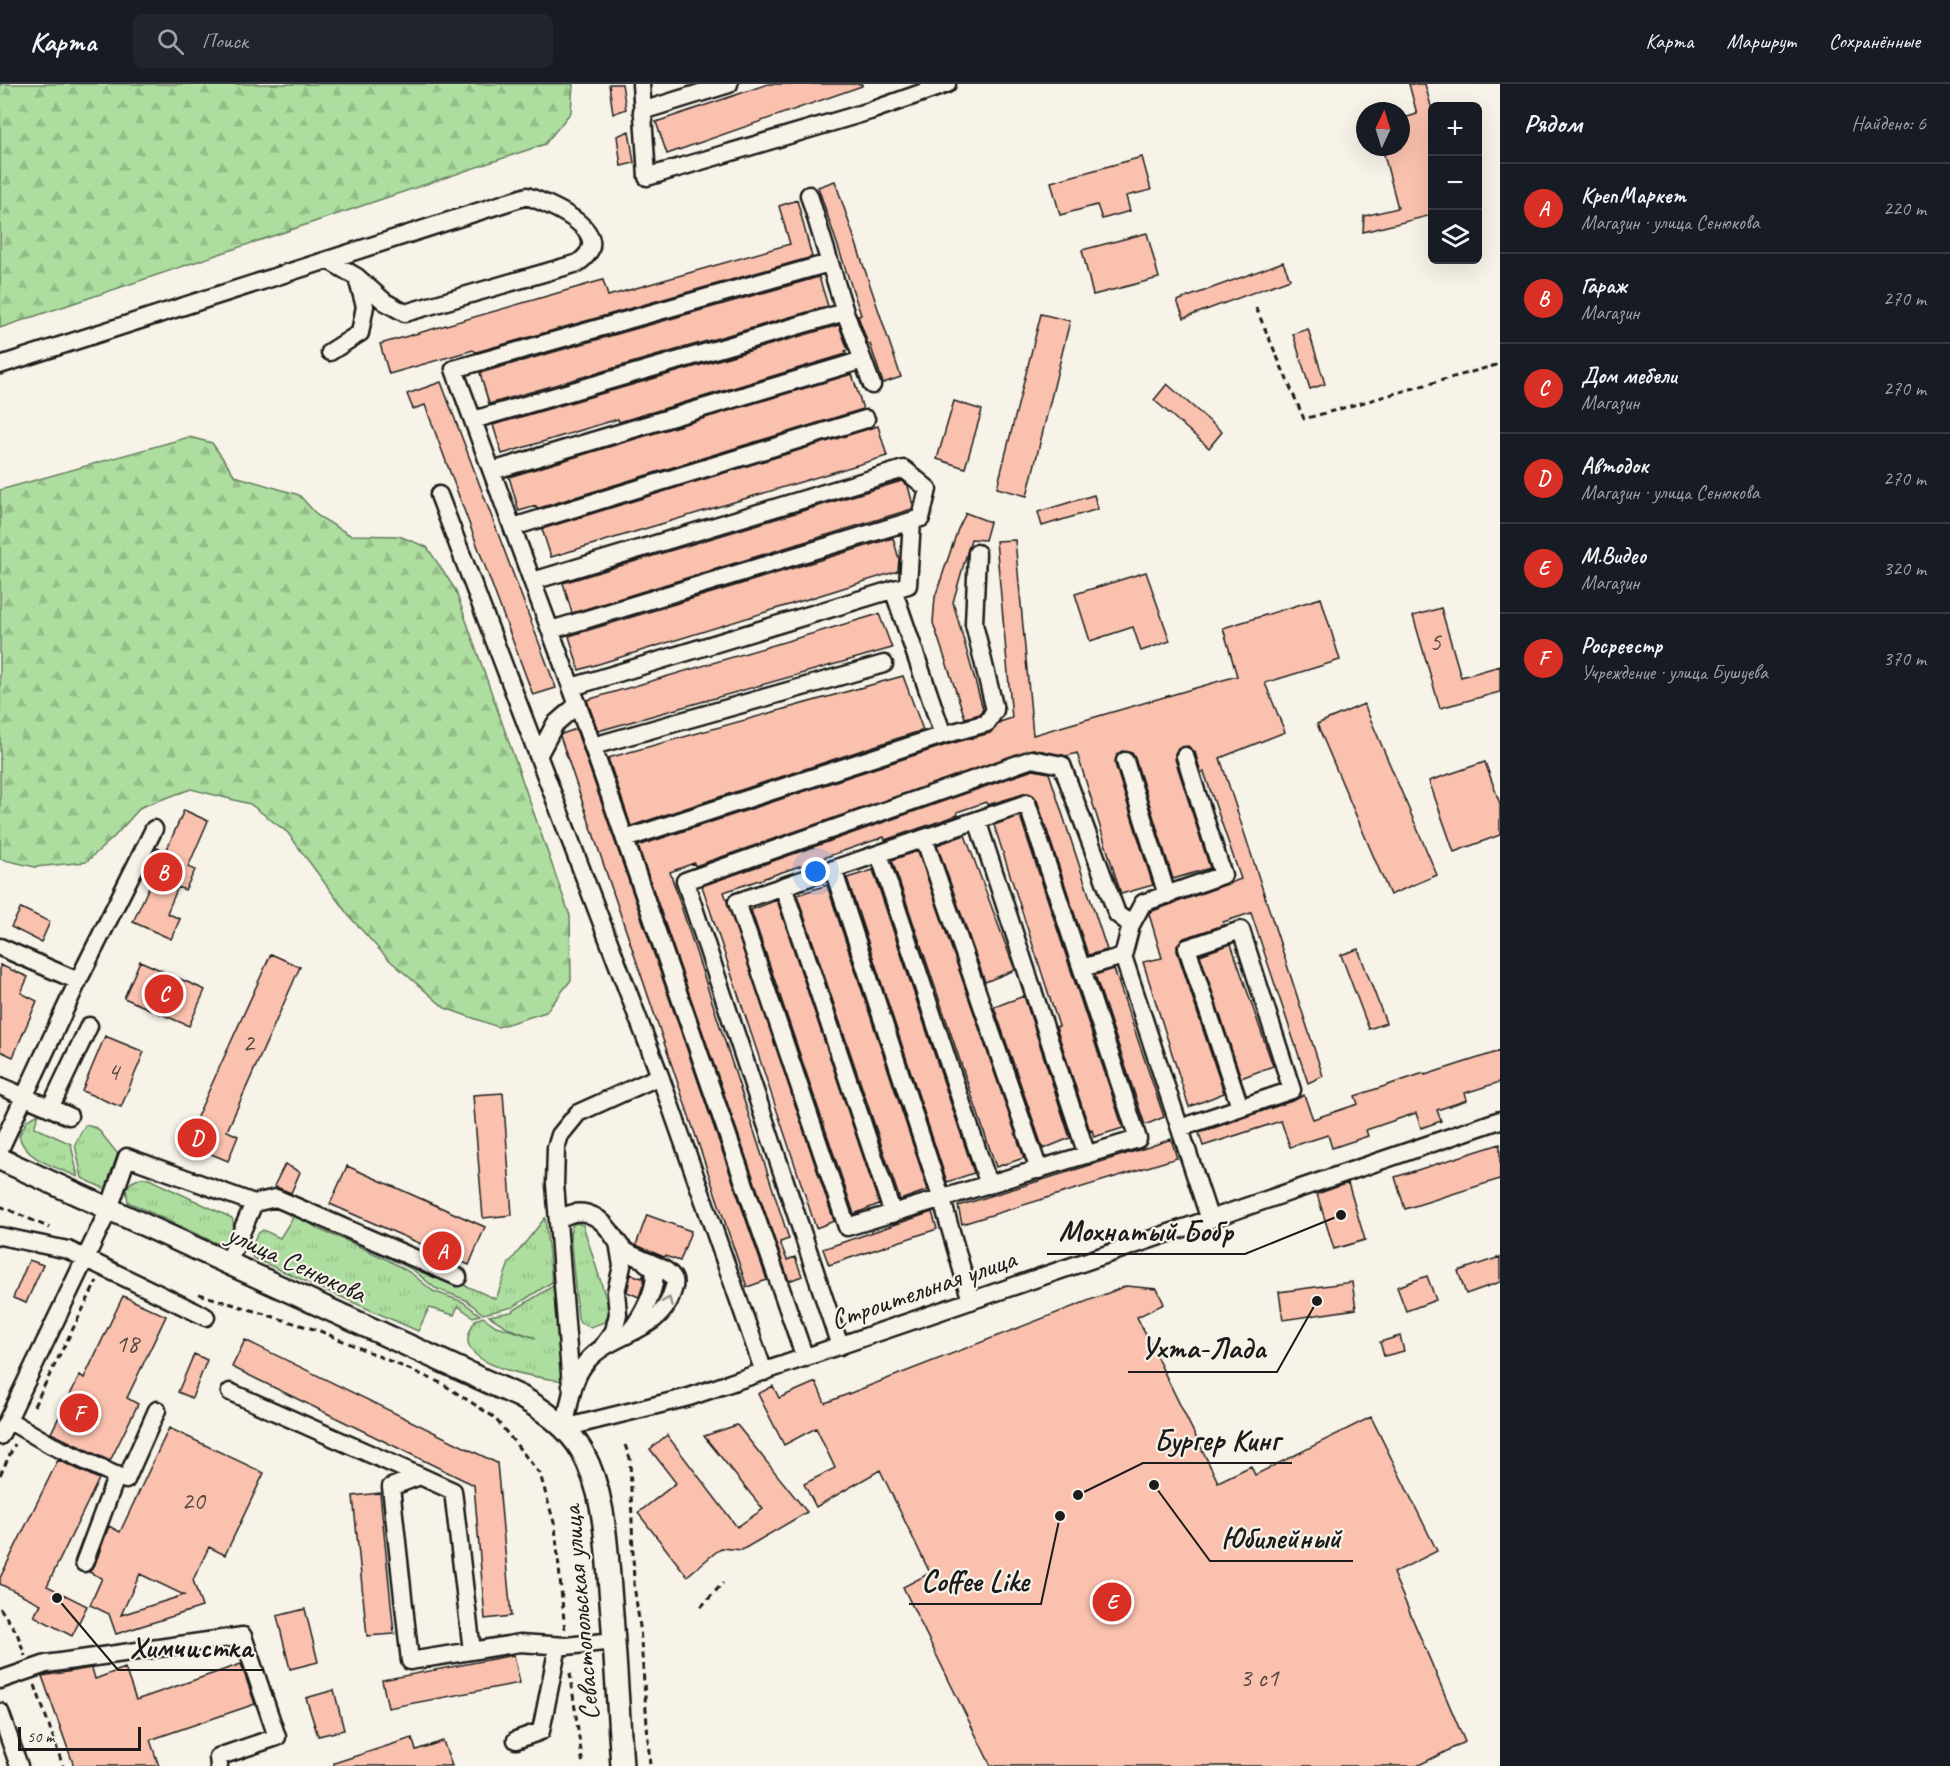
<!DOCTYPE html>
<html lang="ru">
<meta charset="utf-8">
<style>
:root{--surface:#171b24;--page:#20242c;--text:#f1f3f6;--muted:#9ea1a6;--line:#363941;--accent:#d93025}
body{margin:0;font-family:Caveat,sans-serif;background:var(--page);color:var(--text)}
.controls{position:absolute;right:18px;top:18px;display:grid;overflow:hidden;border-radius:9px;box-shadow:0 6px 24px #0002}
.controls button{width:54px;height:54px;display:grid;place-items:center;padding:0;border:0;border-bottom:2px solid var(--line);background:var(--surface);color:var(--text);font:30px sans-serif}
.compass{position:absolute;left:1356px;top:18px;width:54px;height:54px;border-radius:50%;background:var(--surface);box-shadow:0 6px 24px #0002;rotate:4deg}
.scale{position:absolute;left:18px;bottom:15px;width:123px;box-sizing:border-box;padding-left:6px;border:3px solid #1c1c1c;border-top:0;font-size:16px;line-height:21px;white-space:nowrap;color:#1c1c1c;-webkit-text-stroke:4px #f7f3e8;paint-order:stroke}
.you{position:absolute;left:816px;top:788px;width:21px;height:21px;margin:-15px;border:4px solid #fff;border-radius:50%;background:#1a73e8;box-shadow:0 0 0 9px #1a73e833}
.badge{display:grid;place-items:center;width:39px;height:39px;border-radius:50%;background:var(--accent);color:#fff;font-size:20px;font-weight:700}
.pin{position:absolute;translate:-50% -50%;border:3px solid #fff;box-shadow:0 2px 6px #0006}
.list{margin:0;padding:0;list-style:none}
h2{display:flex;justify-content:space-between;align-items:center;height:78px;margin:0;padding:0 24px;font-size:26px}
h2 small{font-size:20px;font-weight:400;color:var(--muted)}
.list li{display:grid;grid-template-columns:39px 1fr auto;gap:18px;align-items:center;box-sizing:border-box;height:90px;padding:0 24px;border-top:2px solid var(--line)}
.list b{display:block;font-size:22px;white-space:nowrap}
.list p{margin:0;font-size:20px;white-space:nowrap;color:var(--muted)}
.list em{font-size:20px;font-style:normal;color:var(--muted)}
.icon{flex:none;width:33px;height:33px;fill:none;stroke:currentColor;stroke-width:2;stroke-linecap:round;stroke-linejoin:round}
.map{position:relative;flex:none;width:1500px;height:1682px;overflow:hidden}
header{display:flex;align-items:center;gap:36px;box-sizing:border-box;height:84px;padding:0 30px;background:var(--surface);border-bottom:2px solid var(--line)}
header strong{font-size:28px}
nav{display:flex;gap:33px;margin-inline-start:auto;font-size:21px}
.search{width:420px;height:54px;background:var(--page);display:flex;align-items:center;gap:15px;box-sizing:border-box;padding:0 21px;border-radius:9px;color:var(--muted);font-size:22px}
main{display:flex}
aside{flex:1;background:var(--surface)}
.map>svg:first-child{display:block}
.grass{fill:url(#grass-tufts);stroke:#647d5e;stroke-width:1.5}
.forest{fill:url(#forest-firs);stroke:#647d5e;stroke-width:1.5}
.building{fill:#fac2ae;stroke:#1c1c1c;stroke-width:1.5;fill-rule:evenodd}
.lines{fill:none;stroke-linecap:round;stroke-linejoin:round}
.minor-casing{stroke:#1c1c1c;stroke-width:21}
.major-casing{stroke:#1c1c1c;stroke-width:26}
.path{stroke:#1c1c1c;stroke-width:3;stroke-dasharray:6 4.5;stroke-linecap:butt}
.minor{stroke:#f7f3e8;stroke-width:16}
.major{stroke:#f7f3e8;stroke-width:21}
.oneway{stroke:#94928c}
.labels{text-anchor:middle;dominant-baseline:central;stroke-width:4.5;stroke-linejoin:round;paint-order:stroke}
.number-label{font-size:26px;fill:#544640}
.street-label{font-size:28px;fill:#1c1c1c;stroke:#f7f3e8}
.leader{fill:none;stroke:#1c1c1c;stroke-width:2}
.callout-dot{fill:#1c1c1c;stroke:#f7f3e8;stroke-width:2}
.callout-label{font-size:30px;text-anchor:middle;font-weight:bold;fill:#1c1c1c;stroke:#f7f3e8;stroke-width:4.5;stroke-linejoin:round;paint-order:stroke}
</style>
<header>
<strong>Карта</strong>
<div class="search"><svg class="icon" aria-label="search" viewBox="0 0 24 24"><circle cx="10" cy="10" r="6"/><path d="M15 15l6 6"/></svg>Поиск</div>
<nav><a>Карта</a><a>Маршрут</a><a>Сохранённые</a></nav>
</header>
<main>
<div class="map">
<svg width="1500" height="1682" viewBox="0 0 1500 1682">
<defs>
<pattern id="grass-tufts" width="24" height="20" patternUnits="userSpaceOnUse" patternTransform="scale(1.5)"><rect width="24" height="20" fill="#adde9f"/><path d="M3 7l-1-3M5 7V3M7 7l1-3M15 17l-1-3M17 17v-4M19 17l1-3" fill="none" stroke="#94be88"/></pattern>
<pattern id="forest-firs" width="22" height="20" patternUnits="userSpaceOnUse" patternTransform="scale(1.5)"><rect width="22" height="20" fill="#adde9f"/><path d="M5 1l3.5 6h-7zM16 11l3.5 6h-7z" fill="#94be88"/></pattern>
</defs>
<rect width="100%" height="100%" fill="#f7f3e8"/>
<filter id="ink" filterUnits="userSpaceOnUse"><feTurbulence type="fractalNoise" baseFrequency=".0167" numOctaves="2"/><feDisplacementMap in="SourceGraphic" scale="12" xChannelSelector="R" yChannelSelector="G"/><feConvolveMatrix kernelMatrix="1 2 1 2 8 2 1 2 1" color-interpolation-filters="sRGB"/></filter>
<g filter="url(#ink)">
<!-- grass -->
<path class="grass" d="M 39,1030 L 34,1043 L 71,1060 L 78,1093 C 57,1083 26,1077 19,1052 L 27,1036 Z
M 85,1041 L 97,1044 L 121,1074 L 107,1106 L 82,1094 L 75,1060 Z
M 141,1094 L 149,1095 L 232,1134 C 237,1147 232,1158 218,1160 L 128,1118 L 126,1104 L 132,1098 Z
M 304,1132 L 496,1215 L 509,1179 L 545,1134 L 552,1198 L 513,1223 L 483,1230 L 466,1216 L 435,1204 L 413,1186 L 347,1153 L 320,1143 Z
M 293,1133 L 302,1134 L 320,1146 L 345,1156 L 388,1176 L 411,1189 L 433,1207 L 463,1218 L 480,1231 L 473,1233 L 458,1222 L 454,1231 L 429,1224 L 418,1247 L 253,1174 L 250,1166 L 257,1150 L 263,1146 L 280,1154 Z
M 576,1139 L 583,1141 L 610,1227 L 605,1238 L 590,1243 L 580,1239 L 578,1234 L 570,1150 L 572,1142 Z
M 553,1202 L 563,1297 C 541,1294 472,1285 468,1258 C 467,1250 472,1243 475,1236 L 483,1233 L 496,1242 L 536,1254 L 510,1245 L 489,1232 L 511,1228 Z"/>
<!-- forest -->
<path class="forest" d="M 0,0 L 573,0 L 571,28 L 545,60 L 0,244 Z
M 189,353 L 212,359 L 235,392 L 299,411 L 318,432 L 350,451 L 399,452 L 427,463 L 455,505 L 570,832 L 571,896 L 546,928 L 498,943 L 445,924 L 387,874 L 349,832 L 288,749 L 250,720 L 191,705 L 141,723 L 114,753 L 86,778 L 35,783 L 0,775 L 0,406 Z"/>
<!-- building -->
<path class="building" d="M 609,0 L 622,0 L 626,25 L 613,30 Z
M 768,0 L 862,0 L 862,2 L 667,70 L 656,38 Z
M 1409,0 L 1425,0 L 1432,26 L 1432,131 L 1363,148 L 1364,132 L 1398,124 L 1382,63 L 1401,63 L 1401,35 L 1417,30 Z
M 629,47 L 634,79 L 621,82 L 617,52 Z
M 1142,73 L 1151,106 L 1126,112 L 1130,127 L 1102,135 L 1097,121 L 1060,131 L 1051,98 Z
M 835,97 L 901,293 L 883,299 L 870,260 L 868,260 L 858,232 L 861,231 L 818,103 Z
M 797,116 L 812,173 L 476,268 L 473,266 L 389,290 L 380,260 L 603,196 L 608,212 L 790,160 L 779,122 Z
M 1147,149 L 1159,194 L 1093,211 L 1082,166 Z
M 1283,178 L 1290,195 L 1184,234 L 1177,217 Z
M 819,193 L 828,222 L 489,320 L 480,289 Z
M 1041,230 L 1070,237 L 1027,412 L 997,404 Z
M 839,241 L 848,266 L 845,267 L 846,270 L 619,338 L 618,335 L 502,370 L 493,341 Z
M 1308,245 L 1325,300 L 1310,305 L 1293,250 Z
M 852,290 L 863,325 L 536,425 L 536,422 L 519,427 L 509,393 Z
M 441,298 L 556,604 L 533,611 L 425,321 L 413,325 L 407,310 Z
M 1167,300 L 1222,348 L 1209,364 L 1154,316 Z
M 954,317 L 982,326 L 965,384 L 937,375 Z
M 878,342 L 887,372 L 551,473 L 542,445 Z
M 902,397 L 908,402 L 913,421 L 912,425 L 572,529 L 563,499 Z
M 1094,411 L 1098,425 L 1042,442 L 1038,428 Z
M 966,429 L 990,438 L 985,456 L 971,455 L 953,518 L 983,625 L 980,630 L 965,634 L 933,539 L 935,513 L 958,445 Z
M 893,454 L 899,475 L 898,487 L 579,586 L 569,552 Z
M 1015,456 L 1033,651 L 1237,592 L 1223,544 L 1321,514 L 1340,576 L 1265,599 L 1285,648 L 1220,674 L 1323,992 L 1308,999 L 1251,829 L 1223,838 L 1224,841 L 1184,854 L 1177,861 L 1177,867 L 1224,1009 L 1189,1023 L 1143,878 L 1162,874 L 1149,830 L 1150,828 L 1241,795 L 1204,688 L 1201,689 L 1195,668 L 1188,662 L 1178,665 L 1175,669 L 1175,675 L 1210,784 L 1173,795 L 1135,674 L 1132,669 L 1122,667 L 1117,670 L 1115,680 L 1153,801 L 1121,810 L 1077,669 L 1067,672 L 1033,665 L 695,782 L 694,779 L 670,788 L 789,1155 L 780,1158 L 787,1176 L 795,1173 L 802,1192 L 789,1197 L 638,762 L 946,661 L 990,649 L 1000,638 L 1012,634 L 996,457 Z
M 1146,488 L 1170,557 L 1141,567 L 1133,543 L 1090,557 L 1075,510 Z
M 1441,524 L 1461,593 L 1500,582 L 1500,608 L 1440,624 L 1413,532 Z
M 879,530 L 892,564 L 598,647 L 587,616 Z
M 903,592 L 923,646 L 631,742 L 608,674 Z
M 1364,620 L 1437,791 L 1390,811 L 1317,640 Z
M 576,645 L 767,1196 L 747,1203 L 560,652 L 562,650 Z
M 1485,678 L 1500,720 L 1500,751 L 1454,768 L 1429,697 Z
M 1033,686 L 1049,689 L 1107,866 L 1088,871 L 1037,716 L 1033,711 L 1028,709 L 987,721 L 986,718 L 957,728 L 958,731 L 885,756 L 884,753 L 724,808 L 834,1137 L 816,1144 L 702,802 Z
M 184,726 L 208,737 L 188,783 L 195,786 L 185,806 L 178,803 L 167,829 L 180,835 L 171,855 L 133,838 L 158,783 L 150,780 L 157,764 L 166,767 Z
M 1020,732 L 1123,1044 L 1094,1053 L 1092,1046 L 1090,1047 L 1056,943 L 1059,942 L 994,741 Z
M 965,751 L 1015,886 L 985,898 L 937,761 Z
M 918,767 L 1024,1074 L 996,1083 L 892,776 Z
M 873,786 L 974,1089 L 947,1098 L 847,794 Z
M 827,801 L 928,1106 L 900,1116 L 797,811 Z
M 777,816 L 879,1120 L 854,1130 L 751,826 Z
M 21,824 L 50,838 L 41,858 L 11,843 Z
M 1231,860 L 1273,982 L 1241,994 L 1200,871 Z
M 1358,865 L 1386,939 L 1369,945 L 1341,871 Z
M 271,870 L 300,883 L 227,1047 L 238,1052 L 228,1077 L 185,1059 Z
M 140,877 L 205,906 L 189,942 L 124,914 Z
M 0,881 L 28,893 L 21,909 L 37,917 L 13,973 L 0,967 Z
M 1114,885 L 1164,1033 L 1145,1041 L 1095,891 Z
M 1024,912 L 1070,1054 L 1043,1065 L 994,923 Z
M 105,952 L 144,968 L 121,1023 L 82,1007 Z
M 1500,967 L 1500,998 L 1465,1009 L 1467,1016 L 1437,1026 L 1441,1037 L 1421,1044 L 1416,1029 L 1366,1046 L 1368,1052 L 1332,1064 L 1328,1051 L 1290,1063 L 1281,1037 L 1203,1062 L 1199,1049 L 1295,1016 L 1304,1011 L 1313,1035 L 1358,1020 L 1355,1012 L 1424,989 L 1425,991 Z
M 503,1009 L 512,1131 L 483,1134 L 473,1011 Z
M 1171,1055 L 1177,1074 L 962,1140 L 958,1122 L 1152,1062 Z
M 1500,1060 L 1500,1095 L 1405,1125 L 1395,1093 Z
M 285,1080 L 300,1088 L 291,1109 L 274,1102 Z
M 347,1082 L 485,1143 L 469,1181 L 330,1120 Z
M 1348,1099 L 1365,1156 L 1334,1165 L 1317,1110 Z
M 932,1128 L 937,1145 L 829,1181 L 823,1165 Z
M 647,1131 L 691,1147 L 680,1177 L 665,1172 L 664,1173 L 636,1161 Z
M 1500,1173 L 1500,1198 L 1466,1210 L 1458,1187 Z
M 29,1176 L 43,1181 L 26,1219 L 13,1214 Z
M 631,1190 L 642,1194 L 644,1190 L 644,1198 L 639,1213 L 627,1208 Z
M 1427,1192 L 1436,1216 L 1406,1227 L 1397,1203 Z
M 1352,1198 L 1356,1225 L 1283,1236 L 1279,1208 Z
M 1126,1202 L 1157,1205 L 1164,1220 L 1137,1233 L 1218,1398 L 1251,1382 L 1255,1391 L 1371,1333 L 1437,1467 L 1393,1489 L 1465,1658 L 1417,1682 L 991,1682 L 903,1503 L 930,1489 L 880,1386 L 816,1423 L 804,1400 L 835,1384 L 816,1344 L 784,1361 L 758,1310 L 773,1302 L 779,1314 L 816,1298 L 825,1319 Z
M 123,1212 L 166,1232 L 127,1314 L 138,1320 L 110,1377 L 51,1349 L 80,1291 L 84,1294 Z
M 1400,1252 L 1404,1267 L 1384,1272 L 1380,1258 Z
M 245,1256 L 497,1379 L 511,1532 L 485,1535 L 474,1401 L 232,1283 Z
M 194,1270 L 207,1276 L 192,1314 L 178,1308 Z
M 737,1341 L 807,1428 L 742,1466 L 721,1464 L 687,1492 L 638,1429 L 676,1399 L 650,1365 L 667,1351 L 737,1443 L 763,1425 L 704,1352 Z
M 169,1344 L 264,1389 L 225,1471 L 209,1463 L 193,1496 L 202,1523 L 116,1550 L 109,1530 L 90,1521 L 102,1494 L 89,1488 L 94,1483 L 109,1442 L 120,1448 ZM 140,1490 L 184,1511 L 121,1531 Z
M 58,1376 L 99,1395 L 47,1502 L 87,1522 L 72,1552 L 34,1532 L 41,1520 L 0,1500 L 0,1494 Z
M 380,1409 L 394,1550 L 367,1552 L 353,1412 Z
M 305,1525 L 318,1578 L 290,1585 L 277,1532 Z
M 514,1571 L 520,1599 L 388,1624 L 382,1596 Z
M 241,1580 L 255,1620 L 150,1656 L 159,1682 L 74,1682 L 42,1592 L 92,1584 L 95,1595 L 125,1584 L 136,1616 Z
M 334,1606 L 344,1646 L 318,1652 L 306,1614 Z
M 412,1654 L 416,1666 L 443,1657 L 452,1682 L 334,1682 L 334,1679 Z"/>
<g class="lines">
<!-- minor casing -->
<g class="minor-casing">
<path id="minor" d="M 641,0 L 647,93 L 870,27 L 947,0
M 642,27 L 729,0
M 809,111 L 845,228 L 872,301
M 330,268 L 360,249 L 365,222 L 357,194
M 0,281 L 527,112 C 551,121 620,149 578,179 L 405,229 L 385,218 L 357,193 L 328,176
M 473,336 L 845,228
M 492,387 L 863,276
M 439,411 L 660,992 L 764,1288
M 513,443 L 866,335
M 533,497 L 904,385 L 928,405 L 921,434 L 551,546
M 572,603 L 908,501 L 912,437
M 943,651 L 987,639 L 995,626 L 974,540 L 977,469
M 593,662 L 884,580
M 538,672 L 555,640 L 578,620
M 1185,672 L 1223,791 L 1143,819 L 1131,841 L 1123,872 L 1210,1136
M 1125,677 L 1167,811
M 1027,719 L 1138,1055 L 847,1143 L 737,818 Z
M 977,736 L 1087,1071
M 924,754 L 1039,1086
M 625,755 L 943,651 L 893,505
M 879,770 L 989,1101
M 833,785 L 942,1116 L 971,1217
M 783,802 L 893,1130
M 0,863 L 78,897
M 1082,884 L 1123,872
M 0,1002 L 69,1032
M 50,1024 L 89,942
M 1180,1044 L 1292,1006 L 1241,846 L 1187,864 L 1240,1023
M 0,1065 L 78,897 L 154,745
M 254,1119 L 276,1114 L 458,1193
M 559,1136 C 578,1122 597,1129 610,1147 C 615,1154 619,1163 627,1168 C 639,1176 669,1182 674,1196 C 676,1200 673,1205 672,1209 C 661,1248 613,1248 588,1276 C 571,1294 570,1321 564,1344 L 689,1313 L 1500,1036
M 0,1152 L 68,1166 L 206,1233
M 630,1247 C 641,1234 660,1201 653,1184 L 645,1178
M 603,1262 L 614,1247 L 618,1230 L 616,1208 L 622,1182 L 618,1158
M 840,1262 L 685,797 L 1032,675 L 1062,681 L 1117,830 L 1131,841
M 805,1274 L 587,646 L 454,285 L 829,179
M 571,1302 L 555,1100 L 556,1064 L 560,1051 L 578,1029 L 660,992
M 230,1308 L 420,1392
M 8,1336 L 51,1361 L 126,1396 L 157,1326
M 0,1352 L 109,1125 L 127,1073 L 254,1119 L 228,1179
M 84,1479 L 117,1391
M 472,1567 L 453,1407 L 420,1392 L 391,1403 L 410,1577 L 520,1559 L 566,1562 L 614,1557
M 0,1596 L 46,1580 L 243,1552 L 277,1653 L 218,1673 L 219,1682
M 0,1628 L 19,1682
M 516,1656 L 541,1647 L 558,1562"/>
</g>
<!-- major casing -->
<g class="major-casing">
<path id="major" d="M 0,1075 L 521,1313 C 545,1327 568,1343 582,1367 C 605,1409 606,1458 610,1505 C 615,1564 618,1623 622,1682"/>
</g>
<!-- path -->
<path class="path" d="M 1256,224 L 1304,335 L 1500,280
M 0,1122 L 50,1144
M 199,1210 L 320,1247 L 441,1299 L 494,1333 L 540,1390 L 555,1442 L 565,1547
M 34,1322 L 97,1197
M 625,1361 L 630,1374 L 634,1501 L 640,1543 L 650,1682
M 0,1391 L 15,1360
M 701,1523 L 723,1499
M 0,1524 L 17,1549 L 25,1572
M 570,1589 L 583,1682
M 35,1601 L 63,1682"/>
<!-- minor -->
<use href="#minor" class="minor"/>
<!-- major -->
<use href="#major" class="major"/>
</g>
<!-- one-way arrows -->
<defs><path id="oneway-chevron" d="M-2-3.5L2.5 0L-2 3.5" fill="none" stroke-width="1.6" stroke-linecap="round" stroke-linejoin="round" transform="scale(1.5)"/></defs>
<use class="oneway" href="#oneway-chevron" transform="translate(668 1217) rotate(-67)"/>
</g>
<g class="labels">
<!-- number labels -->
<g class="number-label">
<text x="1435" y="557">5</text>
<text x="248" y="958">2</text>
<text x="113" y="987">4</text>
<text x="127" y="1259">18</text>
<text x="193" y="1416">20</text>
<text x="1259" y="1593">3 с1</text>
</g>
<!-- street labels -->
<g class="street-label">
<text transform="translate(297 1179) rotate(25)">улица Сенюкова</text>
<text transform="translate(923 1205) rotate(-19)">Строительная улица</text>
<text transform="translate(580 1529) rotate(-95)">Севастопольская улица</text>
</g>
</g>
<!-- callouts -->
<path class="leader" d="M1341 1131L1245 1170H1047M1317 1217L1277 1288H1128M1078 1411L1143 1379H1292M1154 1401L1210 1477H1353M1060 1432L1041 1520H909M57 1514L118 1586H264"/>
<g class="callout-dot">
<circle cx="1341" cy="1131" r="6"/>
<circle cx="1317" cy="1217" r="6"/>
<circle cx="1078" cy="1411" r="6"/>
<circle cx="1154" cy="1401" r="6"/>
<circle cx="1060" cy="1432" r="6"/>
<circle cx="57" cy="1514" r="6"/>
</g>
<g class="callout-label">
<text x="1146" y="1157">Мохнатый Бобр</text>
<text x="1203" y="1274">Ухта-Лада</text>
<text x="1217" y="1366">Бургер Кинг</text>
<text x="1281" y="1464">Юбилейный</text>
<text x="975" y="1507">Coffee Like</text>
<text x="191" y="1573">Химчистка</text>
</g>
</svg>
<div class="controls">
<button>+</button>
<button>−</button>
<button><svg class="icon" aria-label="layers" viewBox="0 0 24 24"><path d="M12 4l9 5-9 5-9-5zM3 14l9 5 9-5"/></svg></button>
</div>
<svg class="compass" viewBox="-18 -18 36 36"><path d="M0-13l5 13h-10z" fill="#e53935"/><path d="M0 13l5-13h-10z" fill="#9ea1a6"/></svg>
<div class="scale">50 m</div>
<div class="you"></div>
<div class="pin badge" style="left:442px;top:1167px">A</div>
<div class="pin badge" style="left:163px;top:788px">B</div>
<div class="pin badge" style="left:164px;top:910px">C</div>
<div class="pin badge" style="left:197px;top:1054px">D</div>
<div class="pin badge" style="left:1112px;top:1518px">E</div>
<div class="pin badge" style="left:79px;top:1329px">F</div>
</div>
<aside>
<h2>Рядом<small>Найдено: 6</small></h2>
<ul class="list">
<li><span class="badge">A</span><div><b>КрепМаркет</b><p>Магазин · улица Сенюкова</p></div><em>220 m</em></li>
<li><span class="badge">B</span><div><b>Гараж</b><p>Магазин</p></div><em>270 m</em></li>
<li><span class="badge">C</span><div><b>Дом мебели</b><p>Магазин</p></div><em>270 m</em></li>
<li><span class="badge">D</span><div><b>Автодок</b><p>Магазин · улица Сенюкова</p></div><em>270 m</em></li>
<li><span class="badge">E</span><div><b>М.Видео</b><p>Магазин</p></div><em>320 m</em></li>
<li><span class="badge">F</span><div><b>Росреестр</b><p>Учреждение · улица Бушуева</p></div><em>370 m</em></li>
</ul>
</aside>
</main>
